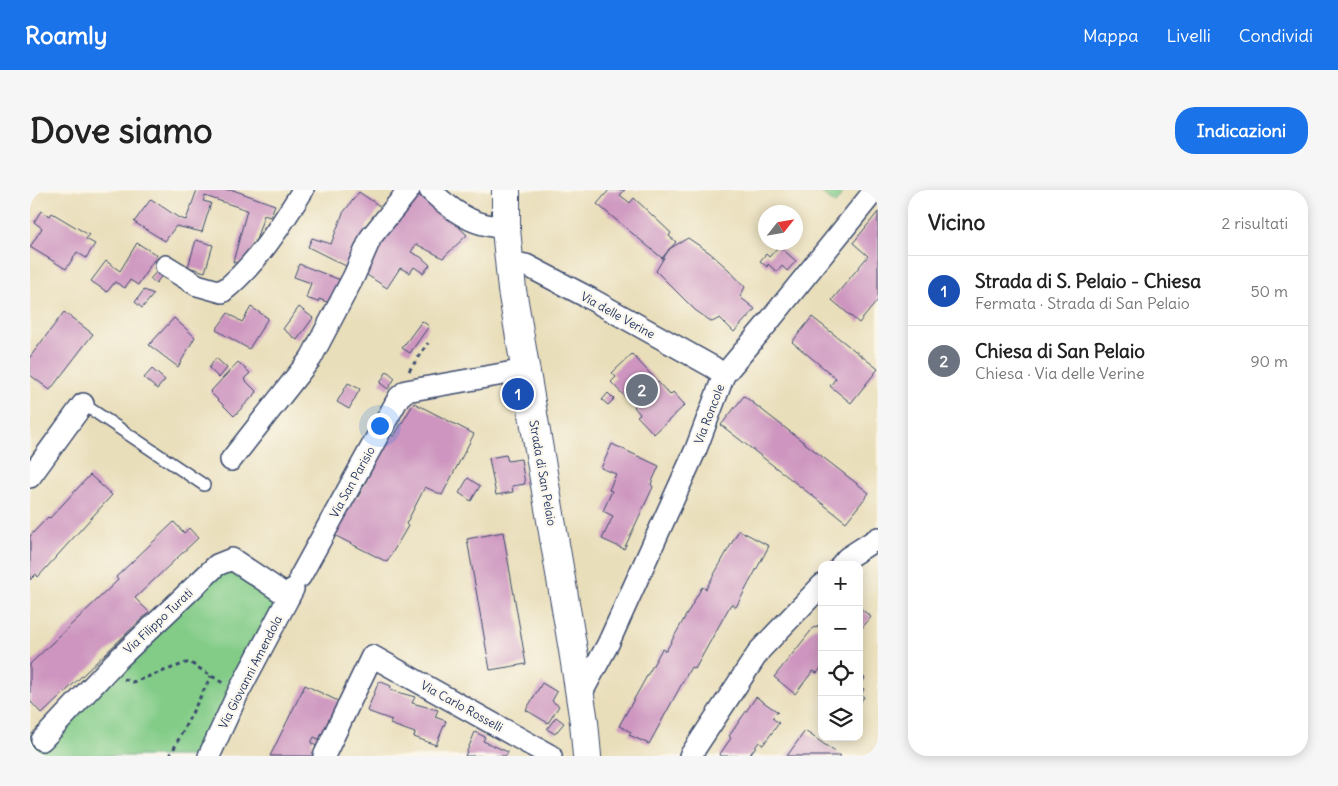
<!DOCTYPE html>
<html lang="it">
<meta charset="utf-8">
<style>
:root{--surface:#fff;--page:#f6f6f6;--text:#222;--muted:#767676;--line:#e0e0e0;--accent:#1a73e8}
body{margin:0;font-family:Delius,sans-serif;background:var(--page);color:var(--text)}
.controls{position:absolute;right:15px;bottom:15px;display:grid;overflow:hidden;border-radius:10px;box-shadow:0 2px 12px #0003}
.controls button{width:45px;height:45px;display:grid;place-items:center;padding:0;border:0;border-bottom:1px solid var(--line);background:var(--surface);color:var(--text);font:25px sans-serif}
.compass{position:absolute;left:728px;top:15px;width:45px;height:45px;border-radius:50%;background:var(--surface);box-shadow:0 2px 12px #0003;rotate:59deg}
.you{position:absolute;left:349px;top:235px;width:18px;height:18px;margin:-12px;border:4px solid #fff;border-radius:50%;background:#1a73e8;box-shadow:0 0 0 8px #1a73e833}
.badge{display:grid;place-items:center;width:32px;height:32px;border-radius:50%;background:var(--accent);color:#fff;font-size:16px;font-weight:700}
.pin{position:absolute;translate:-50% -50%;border:2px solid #fff;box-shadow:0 1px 5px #0006}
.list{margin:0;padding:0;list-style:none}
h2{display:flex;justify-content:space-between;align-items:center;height:65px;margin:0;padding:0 20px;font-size:21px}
h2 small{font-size:16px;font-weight:400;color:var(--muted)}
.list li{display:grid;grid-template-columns:32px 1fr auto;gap:15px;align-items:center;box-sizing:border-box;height:70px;padding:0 20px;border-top:1px solid var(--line)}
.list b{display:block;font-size:19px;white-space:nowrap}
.list p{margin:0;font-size:16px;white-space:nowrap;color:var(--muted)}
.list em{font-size:16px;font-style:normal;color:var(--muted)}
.icon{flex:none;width:28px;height:28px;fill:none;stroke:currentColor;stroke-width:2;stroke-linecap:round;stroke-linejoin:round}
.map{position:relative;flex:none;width:848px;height:566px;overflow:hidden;border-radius:20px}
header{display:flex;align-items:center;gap:30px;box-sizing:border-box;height:70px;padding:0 25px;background:var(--accent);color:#fff}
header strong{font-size:24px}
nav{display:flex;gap:28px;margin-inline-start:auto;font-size:18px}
.intro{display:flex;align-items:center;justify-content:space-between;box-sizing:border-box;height:120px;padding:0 30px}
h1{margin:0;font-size:35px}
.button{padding:12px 22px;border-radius:20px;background:var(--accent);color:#fff;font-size:18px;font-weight:700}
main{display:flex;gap:30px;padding:0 30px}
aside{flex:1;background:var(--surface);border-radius:20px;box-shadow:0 2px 12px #0003}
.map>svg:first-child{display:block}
.green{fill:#83cc88;stroke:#4f7e73}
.building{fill:#cd95bf}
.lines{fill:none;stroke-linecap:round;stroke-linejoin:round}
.service-casing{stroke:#3a496c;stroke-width:14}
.minor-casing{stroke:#3a496c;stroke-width:24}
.secondary-casing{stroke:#3a496c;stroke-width:30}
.path{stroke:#3a496c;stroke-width:3;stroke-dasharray:4 4;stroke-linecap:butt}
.service{stroke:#fff;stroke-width:11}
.minor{stroke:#fff;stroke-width:21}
.secondary{stroke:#fff;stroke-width:28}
.labels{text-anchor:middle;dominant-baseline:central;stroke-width:4.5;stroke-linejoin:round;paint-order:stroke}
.street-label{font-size:12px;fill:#1b2f5e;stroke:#fbf7ec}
</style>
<header>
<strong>Roamly</strong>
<nav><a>Mappa</a><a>Livelli</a><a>Condividi</a></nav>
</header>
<div class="intro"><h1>Dove siamo</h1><a class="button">Indicazioni</a></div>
<main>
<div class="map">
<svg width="848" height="566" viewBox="0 0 848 566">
<rect width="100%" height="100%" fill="#fbf7ec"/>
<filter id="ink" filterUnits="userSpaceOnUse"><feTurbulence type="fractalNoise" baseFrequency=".02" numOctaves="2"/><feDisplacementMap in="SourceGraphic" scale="10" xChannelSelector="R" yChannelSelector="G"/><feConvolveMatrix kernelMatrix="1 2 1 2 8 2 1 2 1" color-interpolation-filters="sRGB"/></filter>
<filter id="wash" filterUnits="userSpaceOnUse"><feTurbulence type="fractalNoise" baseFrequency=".0096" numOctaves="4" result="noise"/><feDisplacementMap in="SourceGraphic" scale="20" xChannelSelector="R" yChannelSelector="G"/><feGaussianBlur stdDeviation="1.12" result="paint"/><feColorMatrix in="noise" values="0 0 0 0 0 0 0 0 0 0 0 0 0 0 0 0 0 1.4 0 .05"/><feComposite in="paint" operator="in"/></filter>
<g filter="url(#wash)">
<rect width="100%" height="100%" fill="#e9deba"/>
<!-- green -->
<path class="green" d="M 788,0 L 815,0 L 805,14 Z
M 202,369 L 259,407 L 179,566 L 0,566 L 0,544 L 12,549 Z"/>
<g id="blocks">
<!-- building -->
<path class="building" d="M 167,0 L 203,0 L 245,15 L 240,27 L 234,25 L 223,60 L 212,73 L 203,72 L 217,20 L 175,6 L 173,11 L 181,13 L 172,42 L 146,36 L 135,51 L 104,32 L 121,9 L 149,28 L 156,30 Z
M 391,0 L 437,45 L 413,68 L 386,54 L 381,62 L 391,67 L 400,75 L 393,83 L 384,77 L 380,83 L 370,78 L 357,98 L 334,83 L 360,35 L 358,33 Z
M 579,0 L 595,0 L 590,5 L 600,13 L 604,8 L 641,43 L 639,46 L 646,52 L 632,68 L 567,14 Z
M 329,2 L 351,17 L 337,36 L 320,78 L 278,57 L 282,48 L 301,54 L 313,23 Z
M 11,21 L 20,26 L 22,23 L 59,45 L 56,49 L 65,54 L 56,68 L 47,62 L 36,79 L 0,57 L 12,38 L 4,32 Z
M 848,22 L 848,110 L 829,133 L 802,110 L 838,66 L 823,53 Z
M 658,48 L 680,63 L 698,79 L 715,97 L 710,107 L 725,119 L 704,142 L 690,128 L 682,132 L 665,120 L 626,81 L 639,59 Z
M 166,50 L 183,55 L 175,82 L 158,77 Z
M 107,53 L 127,65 L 108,95 L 100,90 L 95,98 L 85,92 L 77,102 L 61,91 L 76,71 L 90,81 Z
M 749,56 L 766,71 L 757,81 L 752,76 L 747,82 L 738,74 L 737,77 L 730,71 L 736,64 L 739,67 Z
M 269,74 L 313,91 L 302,114 L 289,109 L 288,112 L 276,108 L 281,93 L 264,87 Z
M 129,79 L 134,83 L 126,93 L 120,89 Z
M 114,100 L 124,104 L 112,118 L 105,112 Z
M 221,117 L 238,128 L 219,159 L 186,140 L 198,123 L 212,132 Z
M 269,117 L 283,128 L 267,150 L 253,139 Z
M 34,122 L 63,144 L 20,200 L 0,185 L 0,167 Z
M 782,127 L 848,179 L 821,213 L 800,196 L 806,188 L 762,152 Z
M 144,128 L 165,147 L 148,177 L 119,155 Z
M 392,131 L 399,136 L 380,163 L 372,158 Z
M 602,164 L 640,205 L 643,202 L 655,215 L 624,244 L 607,226 L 610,224 L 604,217 L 608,213 L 601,206 L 598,210 L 581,192 L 586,187 L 582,183 Z
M 186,168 L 197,178 L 189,188 L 179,178 Z
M 208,172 L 220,183 L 214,189 L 227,202 L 204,226 L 180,202 Z
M 122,179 L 135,190 L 127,199 L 114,188 Z
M 357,181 L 365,188 L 358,199 L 350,193 Z
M 318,193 L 330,199 L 319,219 L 307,212 Z
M 578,203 L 584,209 L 578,215 L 572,210 Z
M 714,206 L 839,303 L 816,332 L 691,235 Z
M 384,213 L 444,244 L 412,305 L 395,297 L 376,334 L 378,336 L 357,372 L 304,345 L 325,305 L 328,307 L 359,245 L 364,246 Z
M 582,254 L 629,276 L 621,294 L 623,297 L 594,359 L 572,349 L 583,326 L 573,321 L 582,301 L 579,300 L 586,284 L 571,278 Z
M 476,265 L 478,271 L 491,269 L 495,294 L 482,296 L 483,302 L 466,305 L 459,268 Z
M 60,285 L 82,305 L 8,387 L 6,384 L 0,390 L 0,346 L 18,327 L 20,328 Z
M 438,288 L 450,296 L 441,311 L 429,303 Z
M 144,332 L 154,343 L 159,338 L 168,348 L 105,408 L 119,422 L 12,524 L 0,511 L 0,474 L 88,390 L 86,387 Z
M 709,340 L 739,356 L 706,417 L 701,414 L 665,479 L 661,477 L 619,554 L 599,545 L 601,542 L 589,536 L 632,459 L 636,461 L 672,397 L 676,399 Z
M 473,342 L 496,474 L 460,480 L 437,349 Z
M 829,417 L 841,427 L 832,438 L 829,436 Z
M 792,431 L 792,477 L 787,483 L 783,481 L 765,504 L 744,487 L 784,437 L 786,438 Z
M 829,484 L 835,488 L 830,496 L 834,499 L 831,505 L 834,507 L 829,514 Z
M 349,491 L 361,496 L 360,500 L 385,507 L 382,513 L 408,520 L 405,527 L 416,531 L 406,555 L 384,547 L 385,543 L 360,534 L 362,530 L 337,521 Z
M 512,493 L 527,502 L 522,511 L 529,516 L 518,533 L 496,520 Z
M 275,495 L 312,513 L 293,551 L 284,547 L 281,553 L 290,558 L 286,566 L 240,566 Z
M 726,507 L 748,522 L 742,528 L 749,533 L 733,555 L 729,552 L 719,566 L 691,566 L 690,564 L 701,548 L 699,546 Z
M 526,527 L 534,533 L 525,544 L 517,539 Z
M 775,541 L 811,566 L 757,566 Z
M 445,542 L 455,547 L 453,551 L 478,562 L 476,566 L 435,566 Z"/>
</g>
</g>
<g filter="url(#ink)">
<use href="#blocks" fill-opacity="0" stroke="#3a496c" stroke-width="1"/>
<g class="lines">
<!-- service casing -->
<g class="service-casing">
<path id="service" d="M 53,214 L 174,295"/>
</g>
<!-- minor casing -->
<g class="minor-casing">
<path id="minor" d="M 400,0 C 413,13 435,30 453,34 C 460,36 469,37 476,39
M 479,72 L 496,75 L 561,109 L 683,177 L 694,185
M 136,76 L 167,95 L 192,102 C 226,75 250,37 273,0
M 201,270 L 281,168 L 324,86 L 341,47 L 379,0
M 0,287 L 53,214
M 811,375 L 817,368 L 848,348
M 270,387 L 369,207 L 376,201 L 496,180
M 550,506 L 578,454 L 666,259 L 694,185 L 736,135 L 845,0
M 12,550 L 85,472 L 187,375 L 202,369 L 259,407
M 179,566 L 208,503 L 263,399
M 294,566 L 342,466 L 521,566
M 660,566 L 730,460 L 792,395"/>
</g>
<!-- secondary casing -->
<g class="secondary-casing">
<path id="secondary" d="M 476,0 L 476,39 L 482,100 L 543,460 L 554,532 L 557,566"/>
</g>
<!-- path -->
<path class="path" d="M 379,181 L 398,153
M 94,489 L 103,492 L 159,472 L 193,493
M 140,566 L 181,486"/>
<!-- service -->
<use href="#service" class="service"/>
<!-- minor -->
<use href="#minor" class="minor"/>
<!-- secondary -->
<use href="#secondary" class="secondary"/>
</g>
</g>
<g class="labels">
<!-- street labels -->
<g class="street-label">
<text transform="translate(588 125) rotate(29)">Via delle Verine</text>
<text transform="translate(679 224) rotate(-69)">Via Roncole</text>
<text transform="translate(513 283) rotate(80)">Strada di San Pelaio</text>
<text transform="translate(322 292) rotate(-61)">Via San Parisio</text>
<text transform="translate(128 431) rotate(-43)">Via Filippo Turati</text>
<text transform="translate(220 482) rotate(-63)">Via Giovanni Amendola</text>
<text transform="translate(432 516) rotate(29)">Via Carlo Rosselli</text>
</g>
</g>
</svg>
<div class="controls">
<button>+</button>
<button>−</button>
<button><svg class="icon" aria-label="locate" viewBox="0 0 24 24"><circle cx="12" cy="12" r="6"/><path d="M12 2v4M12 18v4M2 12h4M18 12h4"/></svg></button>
<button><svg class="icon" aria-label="layers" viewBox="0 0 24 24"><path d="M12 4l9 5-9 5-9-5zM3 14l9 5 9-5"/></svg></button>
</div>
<svg class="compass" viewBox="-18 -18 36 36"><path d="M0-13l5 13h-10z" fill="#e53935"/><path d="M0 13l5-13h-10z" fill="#767676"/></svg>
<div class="you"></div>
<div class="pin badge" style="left:488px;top:204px;background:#1a4fb4">1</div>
<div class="pin badge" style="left:612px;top:200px;background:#6b7280">2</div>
</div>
<aside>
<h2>Vicino<small>2 risultati</small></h2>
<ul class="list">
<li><span class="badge" style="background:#1a4fb4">1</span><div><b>Strada di S. Pelaio - Chiesa</b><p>Fermata · Strada di San Pelaio</p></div><em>50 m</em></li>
<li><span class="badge" style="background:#6b7280">2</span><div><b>Chiesa di San Pelaio</b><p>Chiesa · Via delle Verine</p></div><em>90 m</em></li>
</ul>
</aside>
</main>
